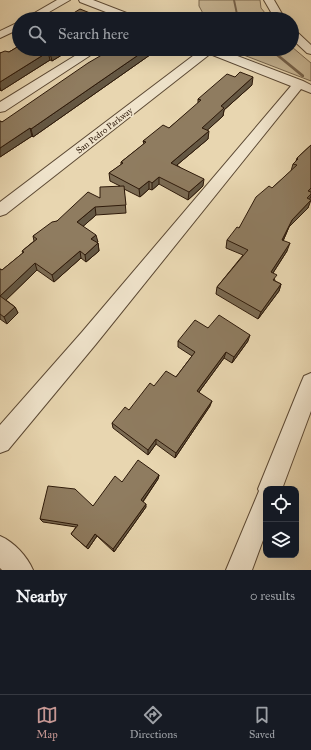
<!DOCTYPE html>
<style>
:root{--surface:#171b24;--page:#20242c;--text:#f1f3f6;--muted:#9ea1a6;--line:#363941;--accent:#c59692}
body{margin:0;font-family:"IM FELL Great Primer",serif;background:var(--page);color:var(--text)}
.controls{position:absolute;right:12px;bottom:12px;display:grid;overflow:hidden;border-radius:8px;box-shadow:0 4px 16px #0002}
.controls button{width:36px;height:36px;display:grid;place-items:center;padding:0;border:0;border-bottom:1px solid var(--line);background:var(--surface);color:var(--text);font:20px sans-serif}
.list{margin:0;padding:0;list-style:none}
h2{display:flex;justify-content:space-between;align-items:center;height:52px;margin:0;padding:0 16px;font-size:17px}
h2 small{font-size:13px;font-weight:400;color:var(--muted)}
.icon{flex:none;width:22px;height:22px;fill:none;stroke:currentColor;stroke-width:2;stroke-linecap:round;stroke-linejoin:round}
.map{position:relative;flex:none;width:311px;height:570px;overflow:hidden}
.search{position:absolute;background:var(--surface);box-shadow:0 4px 16px #0002;left:12px;right:12px;top:12px;height:44px;display:flex;align-items:center;gap:10px;box-sizing:border-box;padding:0 14px;border-radius:22px;color:var(--muted);font-size:15px}
.sheet{height:124px;background:var(--surface)}
nav{display:flex;justify-content:space-around;align-items:center;box-sizing:border-box;height:56px;border-top:1px solid var(--line);background:var(--surface);font-size:11px;color:var(--muted)}
nav a{display:grid;justify-items:center;gap:2px}
nav .on{color:var(--accent)}
.map>svg:first-child{display:block}
.green{fill:#c8b694;stroke:#7b684f}
.lines{fill:none;stroke-linecap:round;stroke-linejoin:round}
.stream{fill:#78644c;fill-rule:evenodd}
.minor-casing{stroke:#5c4934;stroke-width:2}
.minor{fill:#f0e4cc;fill-rule:evenodd}
.wall{fill:#7b6b53;stroke:#2e1a0a}
.shaded-wall{fill:#645743;stroke:#2e1a0a}
.building{fill:#8f7c60;stroke:#2e1a0a}
.labels{text-anchor:middle;dominant-baseline:central;stroke-width:3.5;stroke-linejoin:round;paint-order:stroke}
.far-street-label{font-size:9px;fill:#2e1a0a;stroke:#f0e4cc}
</style>
<div class="map">
<svg width="311" height="570" viewBox="0 0 311 570">
<rect width="100%" height="100%" fill="#e8d6b0"/>
<filter id="stains"><feTurbulence type="fractalNoise" baseFrequency=".005" numOctaves="4"/><feColorMatrix values="0 0 0 0 .2 0 0 0 0 .09 0 0 0 0 .02 0 0 0 .5 -.17"/></filter>
<radialGradient id="worn" r=".72"><stop offset=".6" stop-color="#630" stop-opacity="0"/><stop offset="1" stop-color="#630" stop-opacity=".3"/></radialGradient>
<!-- green -->
<path class="green" d="M 199,0 L 260,0 L 261,8 L 270,19 L 206,19 L 199,6 Z
M 292,47 L 311,63 L 311,81 L 228,49 L 292,49 Z"/>
<g class="lines">
<!-- stream -->
<path class="stream" d="M 233,0 L 235,0 L 239,19 L 237,19 Z
M 268,49 L 272,49 L 304,75 L 304,77 L 302,77 Z"/>
<!-- minor casing -->
<g class="minor-casing">
<path id="minor" d="M 57,0 L 70,0 L 37,19 L 24,19 Z
M 79,0 L 93,0 L 137,17 L 138,19 L 124,19 L 80,2 Z
M 264,0 L 274,0 L 285,19 L 275,19 Z
M 19,22 L 19,29 L 0,38 L 0,31 Z
M 292,30 L 296,31 L 311,45 L 311,54 L 307,53 L 292,39 Z
M 86,49 L 100,49 L 5,111 L 0,112 L 0,102 Z
M 202,49 L 219,49 L 303,81 L 311,85 L 311,93 L 301,89 L 96,344 L 8,450 L 0,453 L 0,425 L 82,332 L 291,86 L 210,54 L 6,214 L 0,216 L 0,202 Z
M 311,373 L 311,411 L 282,489 L 266,489 L 266,532 L 252,570 L 226,570 L 259,491 L 258,489 L 301,383 L 304,376 Z
M 0,536 C 14,542 27,556 33,570 L 2,570 L 0,568 Z"/>
</g>
<!-- minor -->
<use href="#minor" class="minor"/>
</g>
<!-- wall -->
<path class="wall" d="M 19,46 L 65,53 L 52,61 L 50,60 L 1,91 L 0,90 L 0,53 L 9,52 Z
M 157,50 L 33,137 L 32,136 L 0,157 L 0,121 L 2,122 Z
M 252,85 L 224,110 L 223,116 L 207,130 L 208,139 L 177,165 L 203,186 L 188,200 L 159,184 L 152,190 L 149,189 L 140,197 L 124,189 L 126,213 L 96,215 L 83,226 L 98,242 L 97,243 L 98,243 L 99,251 L 86,262 L 81,258 L 54,282 L 37,270 L 6,300 L 15,307 L 18,313 L 7,324 L 0,319 L 0,269 L 2,270 L 23,253 L 22,251 L 34,241 L 33,236 L 57,221 L 100,198 L 120,186 L 110,181 L 109,173 L 121,165 L 121,162 L 144,144 L 143,141 L 169,128 L 198,104 L 198,99 Z
M 311,145 L 310,200 L 308,208 L 289,227 L 283,241 L 287,251 L 273,273 L 275,281 L 281,284 L 279,291 L 258,319 L 216,294 L 217,287 L 243,255 L 226,248 L 227,240 L 239,228 L 272,188 L 291,171 L 293,164 L 296,161 L 297,158 Z
M 208,328 L 248,341 L 232,363 L 224,358 L 199,392 L 210,406 L 175,458 L 156,444 L 148,455 L 113,428 L 112,423 L 129,410 L 154,386 L 176,377 L 192,356 L 178,347 L 178,341 Z
M 159,475 L 158,479 L 143,502 L 146,507 L 114,552 L 97,536 L 88,549 L 71,534 L 76,527 L 43,522 L 40,519 L 93,506 L 122,482 Z"/>
<!-- shaded-wall -->
<path class="shaded-wall" d="M 95,15 L 96,19 L 88,19 Z
M 57,49 L 64,49 L 65,53 L 52,61 L 50,53 Z
M 147,49 L 157,49 L 157,50 L 33,137 L 31,129 Z
M 48,52 L 50,60 L 1,91 L 0,87 L 0,82 Z
M 253,77 L 252,85 L 224,110 L 223,116 L 201,136 L 202,128 L 221,106 Z
M 30,128 L 32,136 L 0,157 L 0,148 Z
M 209,131 L 208,139 L 171,170 L 171,163 Z
M 159,177 L 159,184 L 152,190 L 152,183 Z
M 204,179 L 203,186 L 188,200 L 189,192 Z
M 149,181 L 149,189 L 140,197 L 139,189 Z
M 311,194 L 311,196 L 309,201 L 307,198 Z
M 311,200 L 308,208 L 289,227 L 280,248 L 282,240 L 292,220 Z
M 95,207 L 96,215 L 79,230 L 77,222 Z
M 96,235 L 98,242 L 93,247 L 91,239 Z
M 98,243 L 99,251 L 86,262 L 85,255 Z
M 290,243 L 287,251 L 269,279 L 271,272 Z
M 80,251 L 81,258 L 54,282 L 52,275 Z
M 35,263 L 37,270 L 3,303 L 0,296 Z
M 281,284 L 279,291 L 258,319 L 261,312 Z
M 15,307 L 18,313 L 7,324 L 4,317 Z
M 250,335 L 248,341 L 232,363 L 234,357 Z
M 226,352 L 224,358 L 196,396 L 197,391 Z
M 212,401 L 210,406 L 175,458 L 176,453 Z
M 156,439 L 156,444 L 148,455 L 148,450 Z
M 159,475 L 158,479 L 141,504 L 141,500 Z
M 146,504 L 146,507 L 114,552 L 113,549 Z
M 95,534 L 97,536 L 88,549 L 86,547 Z"/>
<!-- building -->
<path class="building" d="M 80,9 L 95,15 L 88,19 L 64,19 Z
M 19,46 L 19,49 L 57,49 L 50,53 L 48,52 L 0,82 L 0,53 L 5,51 L 9,52 Z
M 112,49 L 147,49 L 31,129 L 30,128 L 0,148 L 0,121 L 2,122 L 88,63 Z
M 240,72 L 253,77 L 221,106 L 224,108 L 202,128 L 209,131 L 171,163 L 204,179 L 189,192 L 159,177 L 152,183 L 149,181 L 139,189 L 109,173 L 123,163 L 121,162 L 146,142 L 143,141 L 163,125 L 169,128 L 201,100 L 198,99 L 227,74 L 235,77 Z
M 311,145 L 311,188 L 308,191 L 311,192 L 311,194 L 307,198 L 311,200 L 292,220 L 282,240 L 290,243 L 271,272 L 277,275 L 273,280 L 281,284 L 261,312 L 217,287 L 248,250 L 227,240 L 237,227 L 239,228 L 256,197 L 269,186 L 272,188 L 297,165 L 293,164 L 298,159 L 297,158 Z
M 124,186 L 126,205 L 95,207 L 77,222 L 96,235 L 91,239 L 98,243 L 85,255 L 80,251 L 52,275 L 35,263 L 0,296 L 0,269 L 2,270 L 24,252 L 22,251 L 37,239 L 33,236 L 52,222 L 57,221 L 88,192 L 100,198 L 100,187 Z
M 0,296 L 15,307 L 4,317 L 0,314 Z
M 219,315 L 250,335 L 234,357 L 226,352 L 197,391 L 212,401 L 176,453 L 156,439 L 148,450 L 112,423 L 125,407 L 129,410 L 150,383 L 154,386 L 166,371 L 176,377 L 195,352 L 178,341 L 195,320 L 208,328 Z
M 138,460 L 159,475 L 141,500 L 146,504 L 113,549 L 95,534 L 86,547 L 71,534 L 78,525 L 40,519 L 48,486 L 75,489 L 93,506 L 115,476 L 122,482 Z"/>
<g class="labels">
<!-- far-street labels -->
<g class="far-street-label">
<text transform="translate(104 130) rotate(-38)">San Pedro Parkway</text>
</g>
</g>
<rect width="100%" height="100%" filter="url(#stains)"/>
<rect width="100%" height="100%" fill="url(#worn)"/>
</svg>
<div class="controls">
<button><svg class="icon" aria-label="locate" viewBox="0 0 24 24"><circle cx="12" cy="12" r="6"/><path d="M12 2v4M12 18v4M2 12h4M18 12h4"/></svg></button>
<button><svg class="icon" aria-label="layers" viewBox="0 0 24 24"><path d="M12 4l9 5-9 5-9-5zM3 14l9 5 9-5"/></svg></button>
</div>
<div class="search"><svg class="icon" aria-label="search" viewBox="0 0 24 24"><circle cx="10" cy="10" r="6"/><path d="M15 15l6 6"/></svg>Search here</div>
</div>
<section class="sheet">
<h2>Nearby<small>0 results</small></h2>
<ul class="list">
</ul>
</section>
<nav>
<a class="on"><svg class="icon" aria-label="map" viewBox="0 0 24 24"><path d="M3 6l6-2 6 2 6-2v14l-6 2-6-2-6 2zM9 4v14M15 6v14"/></svg>Map</a>
<a><svg class="icon" aria-label="directions" viewBox="0 0 24 24"><path d="M12 3l9 9-9 9-9-9zM9 14v-3h6M13 9l2 2-2 2"/></svg>Directions</a>
<a><svg class="icon" aria-label="saved" viewBox="0 0 24 24"><path d="M7 4h10v16l-5-4-5 4z"/></svg>Saved</a>
</nav>
